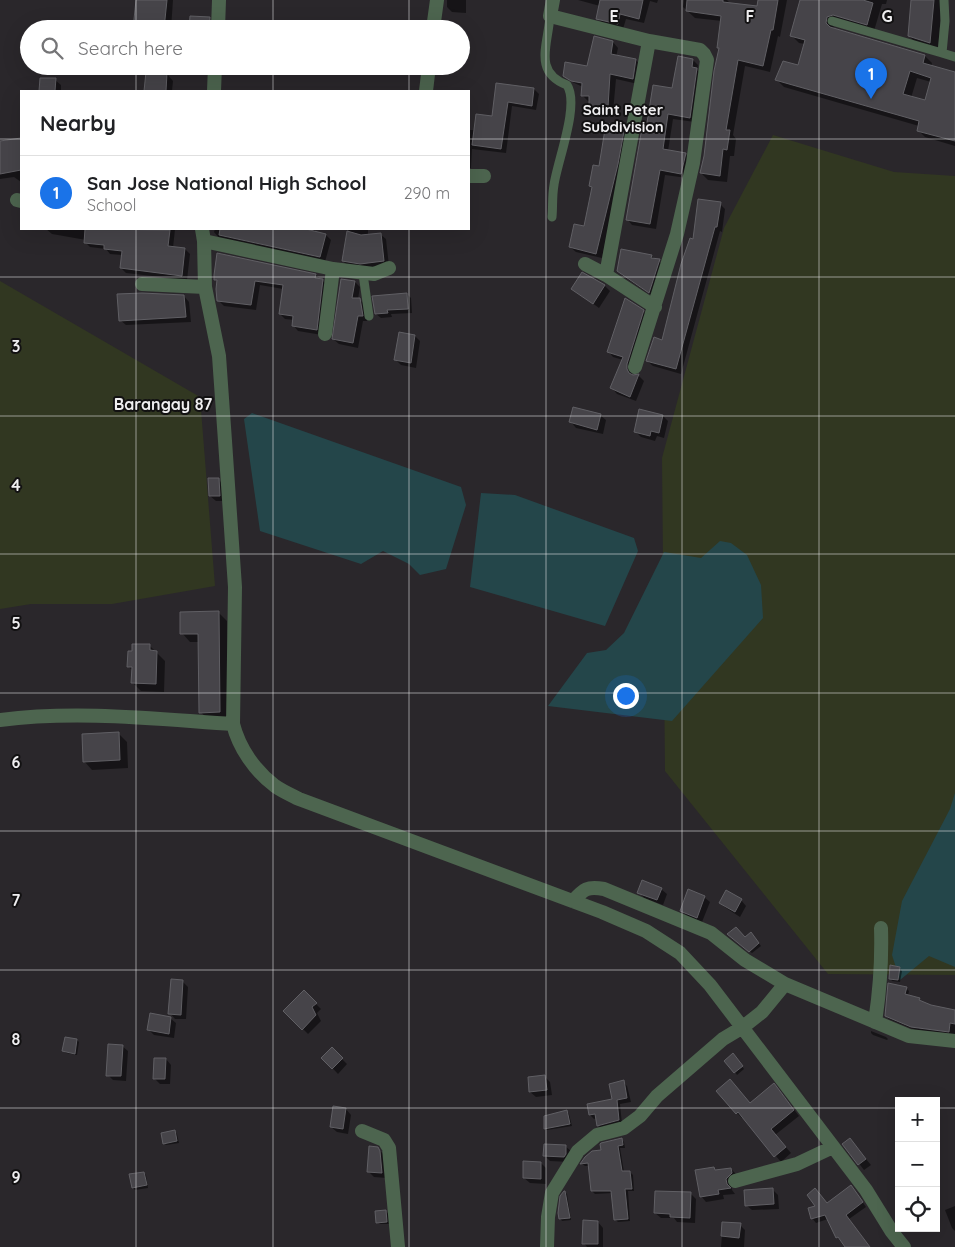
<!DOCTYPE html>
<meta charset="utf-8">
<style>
:root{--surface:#fff;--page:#f2f2f2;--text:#202124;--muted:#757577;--line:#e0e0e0;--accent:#1a73e8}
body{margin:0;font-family:Quicksand,sans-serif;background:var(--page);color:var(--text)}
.controls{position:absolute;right:15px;bottom:15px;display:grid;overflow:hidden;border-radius:0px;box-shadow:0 5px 20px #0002}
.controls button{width:45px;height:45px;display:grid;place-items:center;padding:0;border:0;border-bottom:1px solid var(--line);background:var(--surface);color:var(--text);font:25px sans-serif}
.you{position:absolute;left:625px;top:695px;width:18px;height:18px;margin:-12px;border:4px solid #fff;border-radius:50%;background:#1a73e8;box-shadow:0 0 0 8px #1a73e833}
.badge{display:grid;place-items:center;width:32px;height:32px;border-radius:50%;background:var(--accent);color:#fff;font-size:16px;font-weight:700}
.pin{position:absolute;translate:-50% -41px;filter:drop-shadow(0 1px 2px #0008)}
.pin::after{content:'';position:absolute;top:26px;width:18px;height:15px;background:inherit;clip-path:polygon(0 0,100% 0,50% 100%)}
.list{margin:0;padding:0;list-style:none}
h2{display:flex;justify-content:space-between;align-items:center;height:65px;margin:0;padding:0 20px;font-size:21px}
h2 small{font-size:16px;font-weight:400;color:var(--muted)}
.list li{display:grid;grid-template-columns:32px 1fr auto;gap:15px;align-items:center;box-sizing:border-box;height:75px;padding:0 20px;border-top:1px solid var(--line)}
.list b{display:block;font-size:19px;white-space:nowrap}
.list p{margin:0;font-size:16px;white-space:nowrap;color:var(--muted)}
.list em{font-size:16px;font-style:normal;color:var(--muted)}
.icon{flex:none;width:28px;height:28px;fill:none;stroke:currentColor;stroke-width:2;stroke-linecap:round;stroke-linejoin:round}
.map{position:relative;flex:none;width:955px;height:1247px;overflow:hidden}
.search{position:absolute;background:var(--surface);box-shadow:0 5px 20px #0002;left:20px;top:20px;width:450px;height:55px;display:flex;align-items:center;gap:12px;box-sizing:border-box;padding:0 18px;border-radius:28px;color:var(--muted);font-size:19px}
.panel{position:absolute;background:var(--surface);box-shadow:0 5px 20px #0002;left:20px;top:90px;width:450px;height:140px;border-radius:0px}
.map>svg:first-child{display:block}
.green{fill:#313721}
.water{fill:#24464a}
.shadow{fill:#0007;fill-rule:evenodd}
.building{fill:#464449;stroke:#605f64;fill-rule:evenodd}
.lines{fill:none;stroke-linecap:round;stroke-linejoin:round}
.service{stroke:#4d654f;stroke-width:9}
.minor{stroke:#4d654f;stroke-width:14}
.grid{fill:none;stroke:#efeef0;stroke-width:1;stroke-opacity:0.55}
.labels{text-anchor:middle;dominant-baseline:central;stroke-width:4;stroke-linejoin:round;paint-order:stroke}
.neighbourhood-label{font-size:15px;font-weight:bold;fill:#efeef0;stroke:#121112}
.quarter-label{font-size:16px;font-weight:bold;fill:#efeef0;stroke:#121112}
.grid-label{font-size:16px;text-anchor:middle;font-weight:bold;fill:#efeef0;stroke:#121112;stroke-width:4;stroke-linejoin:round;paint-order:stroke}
</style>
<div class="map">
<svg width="955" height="1247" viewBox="0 0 955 1247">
<rect width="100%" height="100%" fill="#2a272b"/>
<!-- green -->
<path class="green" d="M 773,135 L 894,172 L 955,176 L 955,975 L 828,974 L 665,771 L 662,458 L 724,228 Z
M 0,281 L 200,397 L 215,586 L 112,604 L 31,604 L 0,609 Z"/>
<!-- water -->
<path class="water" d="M 252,413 L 461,487 L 466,505 L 446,569 L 420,575 L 409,564 L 383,551 L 361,564 L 260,531 L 244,419 Z
M 481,493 L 515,495 L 634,538 L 638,551 L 605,626 L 470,587 Z
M 720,541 L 731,543 L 747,555 L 761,585 L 763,618 L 672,721 L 548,706 L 587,653 L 606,650 L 624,633 L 664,552 L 701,558 Z
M 955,793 L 955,967 L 929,956 L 900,980 L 892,955 L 902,901 L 950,809 Z"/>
<!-- shadow -->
<path class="shadow" d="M 137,0 L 173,0 L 171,29 L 135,29 Z
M 447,0 L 466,0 L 466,13 L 452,12 L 447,7 Z
M 578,0 L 658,0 L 657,3 L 650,1 L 644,23 L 626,19 L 623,29 L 603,24 L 597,18 L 600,6 Z
M 684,0 L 727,0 L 731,4 L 758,8 L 759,0 L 787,0 L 780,37 L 778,36 L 770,72 L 745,66 L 733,135 L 736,139 L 734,156 L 730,156 L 727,182 L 708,180 L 701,173 L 705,156 L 720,49 L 722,21 L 695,18 L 683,7 Z
M 801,0 L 887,0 L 886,4 L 882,4 L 874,31 L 834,24 L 833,29 L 925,56 L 932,63 L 931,67 L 955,74 L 955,146 L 925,137 L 918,130 L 919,126 L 784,87 L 777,80 L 799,67 L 805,44 L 799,43 L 791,35 ZM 917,78 L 931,82 L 926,102 L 911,98 Z
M 912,0 L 942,0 L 938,51 L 918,45 L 909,36 Z
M 209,19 L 215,24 L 214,29 L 190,29 Z
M 613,42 L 618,48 L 616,57 L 636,60 L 641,66 L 638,84 L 616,79 L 613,112 L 595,110 L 590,105 L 590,101 L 588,101 L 582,95 L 583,87 L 570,81 L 564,75 L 588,68 Z
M 693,60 L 698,65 L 697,70 L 702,75 L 695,122 L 673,119 L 668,151 L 685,154 L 690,159 L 687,178 L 665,175 L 656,229 L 632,225 L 627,219 L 647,131 Z
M 147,66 L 167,66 L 167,74 L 173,81 L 172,91 L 146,91 Z
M 41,79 L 55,80 L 61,85 L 61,91 L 41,91 Z
M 497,84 L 534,89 L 539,94 L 536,110 L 512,106 L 506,153 L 472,149 L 471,168 L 469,168 L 469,130 L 475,130 L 493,117 Z
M 624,127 L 629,132 L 602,258 L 576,252 L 570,247 L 585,227 L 593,189 L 590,186 Z
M 20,140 L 21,182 L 14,177 L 0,179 L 0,143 Z
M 720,204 L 725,209 L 722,232 L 720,231 L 681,374 L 653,366 L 647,361 L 663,341 L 694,241 Z
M 46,229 L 175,229 L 173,248 L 185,249 L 190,254 L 187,280 L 126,273 L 121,268 L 122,255 L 110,254 L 106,249 L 90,247 L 85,242 L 86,240 L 52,234 Z
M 215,229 L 315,229 L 315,232 L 326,235 L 331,240 L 325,262 L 226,240 L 219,238 L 214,232 Z
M 349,229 L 368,229 L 368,235 L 380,234 L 386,239 L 389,266 L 367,268 L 348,266 L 343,261 Z
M 218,254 L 316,275 L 322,280 L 328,286 L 322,335 L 298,331 L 293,325 L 294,320 L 285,319 L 280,314 L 283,289 L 260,285 L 256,310 L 224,306 L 218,300 L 218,282 L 216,280 Z
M 651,256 L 665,266 L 655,297 L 624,277 L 618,271 Z
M 583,274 L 605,286 L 610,291 L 599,308 L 573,289 Z
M 355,282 L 360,287 L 358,299 L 365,304 L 367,321 L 363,321 L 358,348 L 339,344 L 333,339 Z
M 407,294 L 411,298 L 412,313 L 391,314 L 392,317 L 381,318 L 376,314 Z
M 184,296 L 189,302 L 191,322 L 126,325 L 120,320 Z
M 643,311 L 649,317 L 631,371 L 633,377 L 639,376 L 644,381 L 636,401 L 617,394 L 612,388 L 623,360 L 613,357 L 608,351 Z
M 415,336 L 420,341 L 416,368 L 401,365 L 396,360 Z
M 600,415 L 606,420 L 603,434 L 576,428 L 571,422 Z
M 663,416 L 668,421 L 664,438 L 657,436 L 655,441 L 641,437 L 635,431 Z
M 218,479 L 224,485 L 225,501 L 216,501 L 210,496 Z
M 218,612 L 227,621 L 228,720 L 209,721 L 201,712 L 199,642 L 190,642 L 182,633 Z
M 150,646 L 165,661 L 164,692 L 141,691 L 132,682 L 133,671 L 128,666 Z
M 118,733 L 127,742 L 128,768 L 92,770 L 84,761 Z
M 661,889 L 667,894 L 663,905 L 644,898 L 639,892 Z
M 704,897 L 710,902 L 702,922 L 687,916 L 682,911 Z
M 741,900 L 746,906 L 740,917 L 726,908 L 720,903 Z
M 753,936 L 761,946 L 752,953 L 731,937 L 745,939 Z
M 899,968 L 902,971 L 900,982 L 892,981 L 890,978 Z
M 183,982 L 188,987 L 186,1019 L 175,1019 L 170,1013 Z
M 906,988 L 909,991 L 908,996 L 919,999 L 923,1003 L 955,1012 L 955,1034 L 915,1030 L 889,1019 L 886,1016 Z
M 304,992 L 321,1009 L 317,1013 L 321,1021 L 308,1034 L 285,1011 Z
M 170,1018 L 176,1023 L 174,1038 L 154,1035 L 149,1030 Z
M 871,1031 L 886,1037 L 888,1039 L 887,1040 L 873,1035 L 871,1033 Z
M 77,1040 L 79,1042 L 77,1055 L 66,1053 L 64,1051 Z
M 122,1046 L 128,1051 L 126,1081 L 113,1080 L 108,1075 Z
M 332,1049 L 347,1064 L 338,1074 L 323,1058 Z
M 735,1057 L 744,1069 L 737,1075 L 735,1072 Z
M 166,1059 L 171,1065 L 170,1084 L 160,1084 L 154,1078 Z
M 545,1077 L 550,1082 L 552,1095 L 536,1097 L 530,1092 L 529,1079 Z
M 623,1082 L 627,1086 L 631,1102 L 620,1104 L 622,1124 L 602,1130 L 598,1125 L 597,1118 L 594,1119 L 590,1115 L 614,1100 Z
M 779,1090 L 799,1116 L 775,1135 L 791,1153 L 781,1162 L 743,1117 L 742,1118 L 737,1113 Z
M 346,1109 L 351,1115 L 348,1134 L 337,1132 L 331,1127 Z
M 567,1111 L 569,1114 L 572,1126 L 547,1130 L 545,1128 Z
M 175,1131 L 177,1134 L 179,1143 L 166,1145 L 164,1143 Z
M 621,1139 L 624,1142 L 625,1148 L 620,1148 L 624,1172 L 630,1172 L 633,1175 L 634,1191 L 628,1191 L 630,1221 L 618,1222 L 615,1219 L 613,1193 L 595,1194 L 592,1191 L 590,1166 L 585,1166 L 582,1164 L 586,1158 L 602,1151 Z
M 850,1140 L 871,1165 L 864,1170 L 844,1144 Z
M 565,1146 L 571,1151 L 570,1162 L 550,1161 L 545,1156 Z
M 378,1148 L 383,1154 L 387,1178 L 374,1177 L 368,1171 Z
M 541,1163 L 546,1168 L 546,1184 L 530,1183 L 524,1178 Z
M 714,1168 L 716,1171 L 731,1169 L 736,1174 L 731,1185 L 732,1190 L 735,1194 L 723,1195 L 724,1199 L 706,1202 L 701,1196 Z
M 144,1173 L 146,1175 L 148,1188 L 135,1190 L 133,1188 Z
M 772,1189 L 778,1195 L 779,1209 L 752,1210 L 746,1205 Z
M 855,1191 L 866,1207 L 849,1219 L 870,1247 L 847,1247 L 837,1237 L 828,1219 L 816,1223 L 812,1218 Z
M 565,1192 L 567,1194 L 571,1220 L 562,1221 L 560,1218 L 562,1197 Z
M 691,1194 L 696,1199 L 695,1223 L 677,1222 L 674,1218 L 661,1218 L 655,1213 Z
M 955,1206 L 955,1231 L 952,1228 L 945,1210 Z
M 385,1211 L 388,1213 L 389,1224 L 380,1224 L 377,1222 Z
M 598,1222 L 603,1228 L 603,1247 L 587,1247 L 584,1243 Z
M 723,1223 L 740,1225 L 745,1230 L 744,1247 L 721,1247 Z"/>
<!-- building -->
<path class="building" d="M 136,0 L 167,0 L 164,29 L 133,29 Z
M 600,0 L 643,0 L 639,19 L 620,14 L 618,24 L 596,19 Z
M 687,0 L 723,0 L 723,2 L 757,6 L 758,0 L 778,0 L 773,30 L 771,30 L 763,66 L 738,60 L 726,130 L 730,130 L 727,150 L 723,149 L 720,176 L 700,173 L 704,156 L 714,71 L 719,48 L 717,48 L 721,16 L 686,11 Z
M 800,0 L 863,0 L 873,3 L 867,25 L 833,15 L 827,17 L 826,23 L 830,27 L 925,55 L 923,63 L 955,72 L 955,141 L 917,131 L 919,121 L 775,80 L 783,61 L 798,65 L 805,40 L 790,36 ZM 910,71 L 931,78 L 925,100 L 903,94 Z
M 911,0 L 934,0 L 930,43 L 908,36 Z
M 190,16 L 210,17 L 209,29 L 189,29 Z
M 594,36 L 613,41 L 611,54 L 636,59 L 633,79 L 610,74 L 608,107 L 589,106 L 589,96 L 581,96 L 582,83 L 571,81 L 563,76 L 565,62 L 587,66 Z
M 678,56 L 693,59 L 692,67 L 697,68 L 690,118 L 668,114 L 663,149 L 686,153 L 681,174 L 660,170 L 650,224 L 626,220 L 642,128 L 646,129 L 653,85 L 672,88 Z
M 146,72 L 167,73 L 166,91 L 144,91 Z
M 40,78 L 56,78 L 55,91 L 39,91 Z
M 496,83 L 534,88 L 532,106 L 508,102 L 501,149 L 472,145 L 476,114 L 492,116 Z
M 606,123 L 625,126 L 618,164 L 596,254 L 569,247 L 574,224 L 584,226 L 592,187 L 589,186 L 593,165 L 599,166 Z
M 21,138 L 21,170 L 0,174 L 0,141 Z
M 698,199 L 721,202 L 717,227 L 715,227 L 676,369 L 646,361 L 654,337 L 662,340 L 681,264 L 690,238 L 693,239 Z
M 85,229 L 170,230 L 168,246 L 185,248 L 182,276 L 120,268 L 122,251 L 104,249 L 104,245 L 84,243 Z
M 220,229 L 306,229 L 326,234 L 320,257 L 219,235 Z
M 347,231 L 361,235 L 381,233 L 384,261 L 360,264 L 342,261 Z
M 621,249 L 652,255 L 651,258 L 660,259 L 649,293 L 617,271 Z
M 217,253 L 316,274 L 315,278 L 323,279 L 317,330 L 292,326 L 293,316 L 279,314 L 283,285 L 255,281 L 251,305 L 217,301 L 216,289 L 217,280 L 214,280 L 214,275 Z
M 582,272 L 605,285 L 593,304 L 571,289 Z
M 341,279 L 355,281 L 352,298 L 360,298 L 363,316 L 358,316 L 353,343 L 332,339 Z
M 142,293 L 184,295 L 186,317 L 119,321 L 117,294 Z
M 407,293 L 408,309 L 387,310 L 388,313 L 375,314 L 372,296 Z
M 625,298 L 644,310 L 627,364 L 627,369 L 629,373 L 633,375 L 639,374 L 630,397 L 610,388 L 623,357 L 607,352 Z
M 399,332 L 415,335 L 411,363 L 394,360 Z
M 573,407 L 601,414 L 597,430 L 569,422 Z
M 639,409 L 663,415 L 659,433 L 651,431 L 650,436 L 634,432 Z
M 208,478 L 219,478 L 220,496 L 209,496 Z
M 219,611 L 220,712 L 199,713 L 198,634 L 180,634 L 180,612 Z
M 132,644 L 150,644 L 150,650 L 157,651 L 156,684 L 131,683 L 132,667 L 127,667 L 128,651 L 132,651 Z
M 119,732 L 120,760 L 83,762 L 82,734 Z
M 642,880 L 662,888 L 657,900 L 637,893 Z
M 688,889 L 705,896 L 697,918 L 680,911 Z
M 726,890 L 742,899 L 735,912 L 719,903 Z
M 736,927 L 745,937 L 751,932 L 759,943 L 749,952 L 727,934 Z
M 890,965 L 900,967 L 898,980 L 889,979 Z
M 171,979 L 183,980 L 181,1015 L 168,1014 Z
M 888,983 L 907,987 L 905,994 L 920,998 L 919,1000 L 931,1005 L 955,1010 L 955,1024 L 950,1023 L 949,1032 L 911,1027 L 885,1016 Z
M 304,990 L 317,1003 L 312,1007 L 316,1015 L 302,1030 L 283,1011 Z
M 150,1013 L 171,1017 L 169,1034 L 147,1030 Z
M 65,1037 L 77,1039 L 75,1054 L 62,1051 Z
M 108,1044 L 123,1045 L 121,1076 L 106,1076 Z
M 332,1047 L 343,1058 L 332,1069 L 321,1058 Z
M 733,1053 L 743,1066 L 734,1073 L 724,1061 Z
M 154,1058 L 166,1058 L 165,1079 L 153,1079 Z
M 545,1075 L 547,1090 L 529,1092 L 528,1077 Z
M 730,1079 L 750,1103 L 774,1083 L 794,1110 L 771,1129 L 786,1147 L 774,1157 L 738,1112 L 736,1114 L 716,1091 Z
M 624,1080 L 627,1098 L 617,1100 L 619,1120 L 597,1126 L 595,1114 L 589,1115 L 587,1104 L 612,1099 L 609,1084 Z
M 333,1106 L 346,1108 L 343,1129 L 330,1127 Z
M 567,1110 L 570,1124 L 544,1129 L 544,1116 Z
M 175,1130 L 177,1141 L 163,1144 L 161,1133 Z
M 622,1138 L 623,1145 L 618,1146 L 622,1171 L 630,1171 L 632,1189 L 625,1189 L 628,1219 L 614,1220 L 611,1191 L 591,1191 L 588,1163 L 580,1164 L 585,1157 L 592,1151 L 601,1150 L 600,1144 L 601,1143 Z
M 850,1138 L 866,1159 L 858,1165 L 842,1144 Z
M 544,1144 L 566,1145 L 566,1154 L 564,1157 L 543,1156 Z
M 369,1146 L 378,1147 L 380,1151 L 382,1173 L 367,1172 Z
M 523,1161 L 541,1162 L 541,1179 L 523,1178 Z
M 714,1167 L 715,1170 L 731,1168 L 732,1173 L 726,1179 L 727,1184 L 731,1188 L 718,1190 L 719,1194 L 700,1197 L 695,1170 Z
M 144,1172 L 147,1185 L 132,1188 L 129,1174 Z
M 851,1185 L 863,1202 L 846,1215 L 870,1247 L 845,1247 L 838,1237 L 836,1238 L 825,1215 L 811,1219 L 808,1208 L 815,1206 L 807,1195 L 815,1188 L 827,1203 Z
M 773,1188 L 774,1204 L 745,1206 L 744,1190 Z
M 564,1191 L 565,1191 L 570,1218 L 559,1219 L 558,1213 L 560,1196 Z
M 655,1191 L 691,1192 L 690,1218 L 670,1217 L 670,1214 L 654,1213 Z
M 386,1210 L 387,1222 L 376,1223 L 375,1211 Z
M 583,1220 L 598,1221 L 598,1244 L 582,1244 Z
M 722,1222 L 741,1223 L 739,1238 L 721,1236 Z"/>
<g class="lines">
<!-- service -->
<path class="service" d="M 944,0 L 945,21 L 942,53 L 955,57
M 550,16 C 548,45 533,72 567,85 C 580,105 557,162 554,185 C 552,196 553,207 552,217
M 832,21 L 942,53
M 363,274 L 369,316"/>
<!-- minor -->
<path class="minor" d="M 553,0 L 550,16 L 649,41 L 700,50 L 704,54 L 707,60 L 693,163 L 677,234 L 635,367
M 218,29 L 219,0
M 433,29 L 437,0
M 649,41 L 606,275 L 655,307
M 214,91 L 215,66
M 426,91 L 429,66
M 469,176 L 484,176
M 17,200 L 21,201
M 202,229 L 204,241 L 205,287 L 219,356 L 225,441 L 235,587 L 233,724 C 239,748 255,771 275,786 C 282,791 291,795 299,799 L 602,912 L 646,931 L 680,953 L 710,985 L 866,1190 L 892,1232 L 904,1247
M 204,241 L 333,269 L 325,334
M 585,264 L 606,275
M 333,269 L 374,274 L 389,268
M 142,284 L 205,287
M 0,720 C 77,710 156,719 233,724
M 573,901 C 584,889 587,886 604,889 L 711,933 L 745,960 L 785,984 L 909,1036 L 955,1041
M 875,1022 C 880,990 882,960 881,928
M 362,1131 L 384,1140 L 389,1148 L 398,1247
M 735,1181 L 797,1164 L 833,1147
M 547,1247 L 548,1217 L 552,1193 L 578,1151 L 597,1135 L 624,1128 L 640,1116 L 657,1096 L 723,1039 L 743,1027 L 762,1012 L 785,984"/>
</g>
<!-- grid -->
<path class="grid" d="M 136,0 L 136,29M 273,0 L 273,29M 409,0 L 409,29M 546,0 L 546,1247M 682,0 L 682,1247M 819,0 L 819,1247M 136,66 L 136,91M 273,66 L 273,91M 409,66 L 409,91M 0,139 L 21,139M 469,139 L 955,139M 136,229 L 136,1247M 273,229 L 273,1247M 409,229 L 409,1247M 0,277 L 955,277M 0,416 L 955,416M 0,554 L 955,554M 0,693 L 955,693M 0,831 L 955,831M 0,970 L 955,970M 0,1108 L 899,1108M 936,1108 L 955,1108"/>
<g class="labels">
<!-- neighbourhood labels -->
<g class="neighbourhood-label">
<text x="623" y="109">Saint Peter<tspan x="623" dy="17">Subdivision</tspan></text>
</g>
<!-- quarter labels -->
<g class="quarter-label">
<text x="163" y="404">Barangay 87</text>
</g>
</g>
<g class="grid-label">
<text x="614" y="22">E</text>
<text x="750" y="22">F</text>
<text x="887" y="22">G</text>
<text x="16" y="352">3</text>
<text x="16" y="491">4</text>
<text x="16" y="629">5</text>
<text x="16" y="768">6</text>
<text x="16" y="906">7</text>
<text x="16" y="1045">8</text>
<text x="16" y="1183">9</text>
</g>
</svg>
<div class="controls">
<button>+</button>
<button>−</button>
<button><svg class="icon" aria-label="locate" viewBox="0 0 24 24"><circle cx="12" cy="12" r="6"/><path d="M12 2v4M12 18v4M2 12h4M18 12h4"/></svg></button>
</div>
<div class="you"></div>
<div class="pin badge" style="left:871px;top:99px">1</div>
<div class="search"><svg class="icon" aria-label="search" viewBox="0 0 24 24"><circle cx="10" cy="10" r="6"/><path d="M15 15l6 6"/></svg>Search here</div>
<section class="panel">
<h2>Nearby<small></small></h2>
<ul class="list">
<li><span class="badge">1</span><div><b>San Jose National High School</b><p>School</p></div><em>290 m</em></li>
</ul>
</section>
</div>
